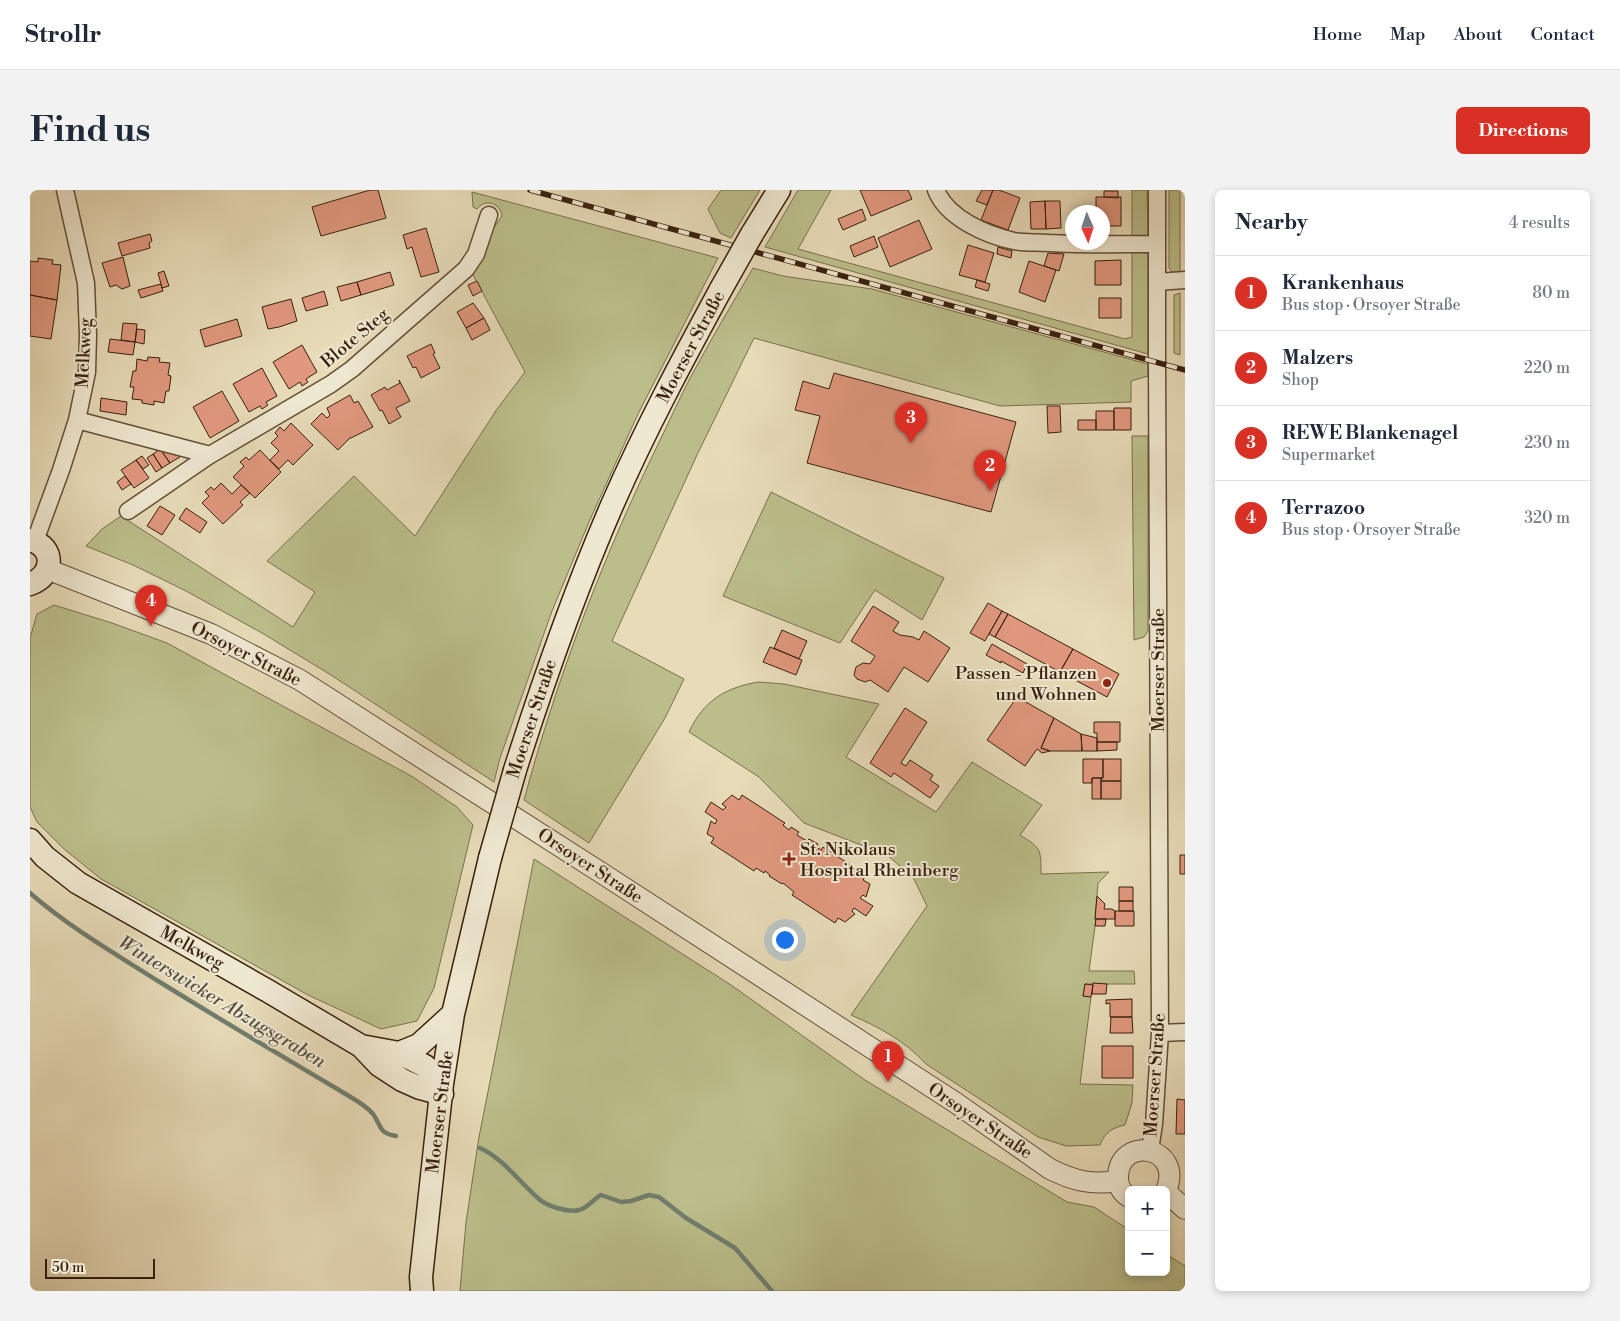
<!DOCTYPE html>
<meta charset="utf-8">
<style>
:root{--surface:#fff;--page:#f2f2f3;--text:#1f2937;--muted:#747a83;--line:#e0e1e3;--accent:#d93025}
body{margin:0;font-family:"Libre Bodoni",serif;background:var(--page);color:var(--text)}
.controls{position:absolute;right:15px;bottom:15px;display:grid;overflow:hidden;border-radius:8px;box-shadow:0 2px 8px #0003}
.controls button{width:45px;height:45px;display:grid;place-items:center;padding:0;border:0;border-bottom:1px solid var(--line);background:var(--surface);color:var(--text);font:25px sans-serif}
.compass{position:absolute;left:1035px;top:15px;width:45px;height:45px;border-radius:50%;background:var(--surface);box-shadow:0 2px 8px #0003;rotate:177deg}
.scale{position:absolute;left:15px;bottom:12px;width:110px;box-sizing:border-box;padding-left:5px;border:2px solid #39210f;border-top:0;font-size:14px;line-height:18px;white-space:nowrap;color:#39210f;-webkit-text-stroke:4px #efe8d1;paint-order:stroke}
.you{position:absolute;left:754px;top:749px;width:18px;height:18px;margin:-12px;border:4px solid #fff;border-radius:50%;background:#1a73e8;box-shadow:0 0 0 8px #1a73e833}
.badge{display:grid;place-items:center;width:32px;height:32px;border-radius:50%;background:var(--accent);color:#fff;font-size:16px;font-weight:700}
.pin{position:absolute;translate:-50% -41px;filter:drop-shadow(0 1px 2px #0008)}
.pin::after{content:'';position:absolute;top:26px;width:18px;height:15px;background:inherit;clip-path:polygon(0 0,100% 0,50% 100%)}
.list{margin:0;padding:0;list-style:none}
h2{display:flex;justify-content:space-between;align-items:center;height:65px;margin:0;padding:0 20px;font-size:21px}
h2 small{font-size:16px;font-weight:400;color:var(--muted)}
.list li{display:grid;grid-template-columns:32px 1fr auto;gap:15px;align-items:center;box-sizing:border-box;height:75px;padding:0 20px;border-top:1px solid var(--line)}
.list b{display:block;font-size:19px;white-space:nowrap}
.list p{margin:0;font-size:16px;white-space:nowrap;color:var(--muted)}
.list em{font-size:16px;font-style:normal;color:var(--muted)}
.map{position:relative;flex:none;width:1155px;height:1101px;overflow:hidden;border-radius:8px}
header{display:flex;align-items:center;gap:30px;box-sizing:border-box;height:70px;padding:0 25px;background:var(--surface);border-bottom:1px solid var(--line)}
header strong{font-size:24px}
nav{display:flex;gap:28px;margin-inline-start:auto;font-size:18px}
.intro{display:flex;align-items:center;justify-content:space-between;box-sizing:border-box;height:120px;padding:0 30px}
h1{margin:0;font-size:35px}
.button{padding:12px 22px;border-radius:8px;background:var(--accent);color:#fff;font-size:18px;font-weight:700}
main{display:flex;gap:30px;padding:0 30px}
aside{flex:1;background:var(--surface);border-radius:8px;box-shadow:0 2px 8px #0003}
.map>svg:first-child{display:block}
.green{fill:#bbbe8b;stroke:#7a704d}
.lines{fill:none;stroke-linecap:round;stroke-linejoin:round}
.stream{stroke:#717d6e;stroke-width:4.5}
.building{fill:#e0987e;stroke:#39210f}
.minor-casing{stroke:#645039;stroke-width:19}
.tertiary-casing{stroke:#645039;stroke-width:22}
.secondary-casing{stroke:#39210f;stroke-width:25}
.minor{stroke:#efe8d1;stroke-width:16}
.tertiary{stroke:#efe8d1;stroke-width:20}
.secondary{stroke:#efe8d1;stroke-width:22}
.rail-casing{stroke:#39210f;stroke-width:5.5}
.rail{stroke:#efe8d1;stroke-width:4;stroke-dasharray:11;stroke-linecap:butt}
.secondary-bridge-casing{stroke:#39210f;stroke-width:25;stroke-linecap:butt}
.secondary-bridge{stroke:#efe8d1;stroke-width:22}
.poi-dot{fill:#8f2418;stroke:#efe8d1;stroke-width:2}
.labels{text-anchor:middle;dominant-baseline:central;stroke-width:4;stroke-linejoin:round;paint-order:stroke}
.street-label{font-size:18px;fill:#39210f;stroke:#efe8d1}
.poi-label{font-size:18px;fill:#39210f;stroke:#efe8d1;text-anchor:end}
.water-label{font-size:19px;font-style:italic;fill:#554f3f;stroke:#efe8d1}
</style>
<header>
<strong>Strollr</strong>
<nav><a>Home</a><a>Map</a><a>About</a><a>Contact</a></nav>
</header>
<div class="intro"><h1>Find us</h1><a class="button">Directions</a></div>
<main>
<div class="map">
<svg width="1155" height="1101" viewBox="0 0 1155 1101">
<rect width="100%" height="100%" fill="#e7dbb8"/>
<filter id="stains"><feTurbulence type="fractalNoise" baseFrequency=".004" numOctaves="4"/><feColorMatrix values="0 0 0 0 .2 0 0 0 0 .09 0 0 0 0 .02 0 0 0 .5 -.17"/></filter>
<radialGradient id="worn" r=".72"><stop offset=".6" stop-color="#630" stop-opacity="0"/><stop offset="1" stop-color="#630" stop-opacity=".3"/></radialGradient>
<!-- green -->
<path class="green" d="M 691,0 L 730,0 L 701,48 L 690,43 L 678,19 Z
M 768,0 L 801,0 L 768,59 L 1095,149 L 1102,147 L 1102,61 L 1116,63 L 1118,64 L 1118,164 L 735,57 Z
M 1102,0 L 1117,0 L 1118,46 L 1114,48 L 1102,49 Z
M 1139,0 L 1150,0 L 1150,83 L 1142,82 L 1139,78 Z
M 442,2 L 688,68 L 608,224 L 559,332 L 522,421 L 470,568 L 464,592 L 301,485 L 232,443 L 156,401 L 103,375 L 56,356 L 72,339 L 91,326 L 263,437 L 285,402 L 237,371 L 324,286 L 385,346 L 467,219 L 495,182 L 442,83 L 463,39 L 472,26 C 470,13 456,8 447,19 L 443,17 Z
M 723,78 L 753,86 L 842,99 L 1118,174 L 1118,186 L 1101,191 L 1101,212 L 970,216 L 724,148 L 667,265 L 582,451 L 654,489 L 635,528 L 559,653 L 494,610 C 528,484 575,362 633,244 C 645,219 656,194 670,170 C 687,139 705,109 723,78 Z
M 1150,103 L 1150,165 L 1144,163 L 1144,105 Z
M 1102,246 L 1118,246 L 1118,441 L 1114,447 L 1104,450 Z
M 741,302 L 914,388 L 892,430 L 845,400 L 810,453 L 693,406 Z
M 24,415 L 82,433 L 137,453 L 383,587 L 427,617 L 443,635 L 404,798 L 387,831 L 351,839 L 278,805 L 71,689 L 34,659 L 7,632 L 0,617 L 0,448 L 7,424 Z
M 729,492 L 754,494 L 849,514 L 816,567 L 906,622 L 942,572 L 1012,615 L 990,645 C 1011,658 1011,659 1011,684 L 1079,682 L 1068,693 L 1065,729 L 1066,729 L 1059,781 L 1104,781 L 1105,794 L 1055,794 L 1053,806 L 1061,807 L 1050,894 L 1103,895 L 1102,913 L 1095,935 C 1082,938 1075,942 1070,955 L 1036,956 L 1008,947 L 896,874 C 875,851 849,837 821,825 L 897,716 L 883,687 L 857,665 L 774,633 L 729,587 L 659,542 C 673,511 696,497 729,492 Z
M 504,669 L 701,795 L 835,890 L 1037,1012 L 1064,1017 L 1099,1040 L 1099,1082 L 1136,1082 L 1136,1064 L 1155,1076 L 1155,1101 L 430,1101 L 436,1032 L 449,947 Z"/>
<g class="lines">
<!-- stream -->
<path class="stream" d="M 0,703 C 39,737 84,763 128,791 C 188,828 248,864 309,900 C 320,907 335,914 343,924 C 352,936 348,943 366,946
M 450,958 C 474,969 489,992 509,1009 C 517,1016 538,1023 549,1020 C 558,1018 563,1009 571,1005 L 591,1012 L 601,1011 L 619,1005 L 629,1007 L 656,1028 L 705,1058 L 742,1101"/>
</g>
<!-- building -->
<path class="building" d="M 340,0 L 348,0 L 356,28 L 291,46 L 282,17 Z
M 830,0 L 878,0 L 882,9 L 841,26 Z
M 952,0 L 963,0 L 957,15 L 946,11 Z
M 963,0 L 969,0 L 990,8 L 978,40 L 951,30 Z
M 1074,1 L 1088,1 L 1088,8 L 1074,7 Z
M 1066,7 L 1091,7 L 1091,36 L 1072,36 L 1072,22 L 1066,22 Z
M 1015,11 L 1030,11 L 1031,38 L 1016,39 Z
M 1015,11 L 1016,39 L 1001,39 L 1000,12 Z
M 832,19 L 836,30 L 813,40 L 808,29 Z
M 889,30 L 902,59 L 860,77 L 848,48 Z
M 396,38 L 409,82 L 391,87 L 382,57 L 377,59 L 373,45 Z
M 120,44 L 122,51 L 119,53 L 120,58 L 92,66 L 88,53 Z
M 844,46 L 848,57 L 824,67 L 820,56 Z
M 938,55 L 964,63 L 955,92 L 929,85 Z
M 968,57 L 982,61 L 981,68 L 967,64 Z
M 1018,63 L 1034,64 L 1029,81 L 1014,76 Z
M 93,67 L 100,96 L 92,99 L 86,95 L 80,97 L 72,73 Z
M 8,68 L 23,70 L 22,74 L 31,75 L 27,110 L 0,105 L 0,71 L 8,72 Z
M 1091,70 L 1091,95 L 1065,95 L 1065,71 Z
M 999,71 L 1026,80 L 1015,112 L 989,102 Z
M 134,81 L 139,96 L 132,98 L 128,83 Z
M 360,82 L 364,95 L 331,105 L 327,92 Z
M 947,90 L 960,94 L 958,101 L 945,97 Z
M 447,91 L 452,101 L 443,106 L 438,95 Z
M 327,92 L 331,105 L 311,111 L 307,97 Z
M 131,94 L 133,101 L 111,108 L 108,100 Z
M 294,101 L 298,115 L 276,121 L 272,108 Z
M 0,105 L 27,110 L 21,149 L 0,146 Z
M 1069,108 L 1091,108 L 1091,128 L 1069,128 Z
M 261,109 L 267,131 L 249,137 L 238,139 L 232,117 Z
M 443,113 L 454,128 L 436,138 L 427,122 Z
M 454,128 L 460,140 L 442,150 L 436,138 Z
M 207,129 L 212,146 L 175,157 L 170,140 Z
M 93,133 L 107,134 L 105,152 L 91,150 Z
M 107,139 L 115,140 L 114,154 L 105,152 Z
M 80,149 L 105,152 L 103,165 L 78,162 Z
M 401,154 L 405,163 L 403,164 L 410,178 L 391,188 L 386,177 L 383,178 L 377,166 Z
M 272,155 L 287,182 L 276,189 L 278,192 L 272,196 L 270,192 L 259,199 L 243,172 Z
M 118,167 L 130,168 L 129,172 L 140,173 L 138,185 L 141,186 L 139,201 L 136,201 L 134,213 L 124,211 L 124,215 L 112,213 L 112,210 L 102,209 L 104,197 L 100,197 L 103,181 L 106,181 L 107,169 L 117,171 Z
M 232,178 L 247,206 L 236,212 L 238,215 L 232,219 L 230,216 L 219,222 L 203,194 Z
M 804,183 L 986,232 L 961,322 L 777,273 L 790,226 L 765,220 L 773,191 L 799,199 Z
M 369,190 L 380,211 L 366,218 L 371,227 L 359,234 L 352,220 L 350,221 L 341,205 L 355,197 L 357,200 L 370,193 Z
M 192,201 L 209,231 L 180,248 L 163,217 Z
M 320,205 L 324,213 L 328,211 L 343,237 L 321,248 L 320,248 L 308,260 L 281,234 L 292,223 L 297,228 L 300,225 L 297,218 Z
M 71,208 L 97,212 L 96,225 L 70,221 Z
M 1017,216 L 1030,216 L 1031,242 L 1018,243 Z
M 1084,218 L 1101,218 L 1101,240 L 1084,240 Z
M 1066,221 L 1084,221 L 1084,240 L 1066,240 Z
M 1048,230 L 1066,230 L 1066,240 L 1048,240 Z
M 261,233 L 283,255 L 263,275 L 258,270 L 249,279 L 240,270 L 249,261 L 241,253 L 248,246 L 245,243 L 250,237 L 254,241 Z
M 130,259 L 144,259 L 150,267 L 140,273 Z
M 130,259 L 140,273 L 132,278 L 123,264 Z
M 230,260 L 251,282 L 225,308 L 203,287 L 214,276 L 210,272 L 216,267 L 219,270 Z
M 123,264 L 132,278 L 126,282 L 117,268 Z
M 112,266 L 119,275 L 113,279 L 106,270 Z
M 106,270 L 119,288 L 104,298 L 91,280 Z
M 95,286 L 101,294 L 92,300 L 87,292 Z
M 191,293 L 202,304 L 211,295 L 220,303 L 210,312 L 213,315 L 193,334 L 172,313 L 179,306 L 175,302 L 181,297 L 184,300 Z
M 130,316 L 145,325 L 132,345 L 117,336 Z
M 156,318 L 177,332 L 170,343 L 149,329 Z
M 958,413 L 972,421 L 955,451 L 940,443 Z
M 843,416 L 869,432 L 863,441 L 870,445 L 883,447 L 889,450 L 894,441 L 920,458 L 898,492 L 874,477 L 858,502 L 840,490 L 835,492 L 827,489 L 824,485 L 826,477 L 833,473 L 840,474 L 845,466 L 821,451 Z
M 972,421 L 978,424 L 965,447 L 959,444 Z
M 978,424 L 1043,459 L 1030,482 L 965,447 Z
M 752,440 L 777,451 L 769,469 L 744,458 Z
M 962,454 L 997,474 L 993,483 L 971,471 L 971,473 L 956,465 Z
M 740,457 L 772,470 L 766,485 L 733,472 Z
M 1043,459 L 1089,484 L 1077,507 L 1030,482 Z
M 987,507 L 1024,528 L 1011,558 L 1020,561 L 1012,563 L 1007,559 L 995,576 L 957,550 Z
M 875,518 L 897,532 L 871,573 L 876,576 L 880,570 L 903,585 L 900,590 L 909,596 L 900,608 L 864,583 L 861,587 L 840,573 Z
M 1024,528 L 1051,544 L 1052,561 L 1020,561 L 1011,558 Z
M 1064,532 L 1090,532 L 1090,552 L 1067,552 L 1067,543 L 1064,543 Z
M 1051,544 L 1067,548 L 1067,561 L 1052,561 Z
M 1067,552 L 1087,552 L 1087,560 L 1067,561 Z
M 1053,569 L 1073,569 L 1073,588 L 1062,588 L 1062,593 L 1053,593 Z
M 1073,569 L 1091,569 L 1091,591 L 1071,591 L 1071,588 L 1073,588 Z
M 1062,588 L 1071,588 L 1071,609 L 1062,609 Z
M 1071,591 L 1091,591 L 1091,609 L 1071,609 Z
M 702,605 L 709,610 L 712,605 L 755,633 L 753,635 L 759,640 L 761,637 L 769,642 L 767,645 L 777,651 L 779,649 L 788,654 L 786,657 L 791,660 L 793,657 L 836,685 L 833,690 L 840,694 L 836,707 L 833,705 L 830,708 L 843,716 L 836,726 L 824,718 L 822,721 L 825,724 L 815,732 L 808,728 L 805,733 L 762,705 L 764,702 L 753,693 L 752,694 L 739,686 L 740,685 L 735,681 L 734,683 L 726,678 L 724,681 L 681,653 L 684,648 L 677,644 L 681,631 L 685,634 L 687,630 L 675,622 L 681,612 L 693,620 L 696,617 L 692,614 Z
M 1150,665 L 1155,665 L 1155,684 L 1150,684 Z
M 1089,697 L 1103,697 L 1103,711 L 1089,711 Z
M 1067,706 L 1075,714 L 1074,719 L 1082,719 L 1085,721 L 1085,729 L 1065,729 Z
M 1089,711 L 1103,711 L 1103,721 L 1089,721 Z
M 1085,721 L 1104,721 L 1104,736 L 1085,736 Z
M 1066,729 L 1076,729 L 1075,736 L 1065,736 Z
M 1063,793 L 1077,794 L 1076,804 L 1062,804 Z
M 1055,794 L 1063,795 L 1061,807 L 1053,806 Z
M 1102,809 L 1102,827 L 1080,827 L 1080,813 L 1076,814 L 1076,810 Z
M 1081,827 L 1102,827 L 1103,843 L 1080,843 Z
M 1072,856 L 1103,856 L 1103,888 L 1072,888 Z
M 1147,909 L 1155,910 L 1155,944 L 1146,944 Z"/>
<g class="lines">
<!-- minor casing -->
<g class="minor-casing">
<path id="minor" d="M 906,0 C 917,28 956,45 984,51 C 995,53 1007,52 1019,53 C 1055,55 1091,54 1127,54
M 1127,92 L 1155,90
M 47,230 L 180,265 L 301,194 L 322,179 L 436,79 L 446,64 L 459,25
M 98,321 L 180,265
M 5,351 L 31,280 L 47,230 L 57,182 L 58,145 L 56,93 L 35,0
M 1130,843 L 1155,842
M 1120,960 L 1124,934 L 1130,843 L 1127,172 L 1127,0"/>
</g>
<!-- tertiary casing -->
<g class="tertiary-casing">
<path id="tertiary" d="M 17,379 L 181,444 L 270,490 L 570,682 L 926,913 L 1020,979 C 1044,991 1061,995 1088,991
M 1136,1002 L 1155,1019
M 1099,1007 C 1092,1003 1088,996 1088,988 C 1088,944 1155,956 1136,1001"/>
</g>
<!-- secondary casing -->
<g class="secondary-casing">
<path id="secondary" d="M 722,44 L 749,0
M 0,350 C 26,357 24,386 0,394
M 485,580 C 514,489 545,400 583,313 C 615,240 653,169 691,99
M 0,650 L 15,667 L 48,693 L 238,801 L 331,856 L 349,875 L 372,890 L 390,898 L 412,904
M 331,856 L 369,863 L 395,876 L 412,894
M 369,863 L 389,855 L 423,824
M 392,1101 L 391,1087 L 412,894 L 423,824 L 460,668"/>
</g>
<!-- minor -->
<use href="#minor" class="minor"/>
<!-- tertiary -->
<use href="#tertiary" class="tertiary"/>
<!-- secondary -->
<use href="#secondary" class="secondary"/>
<!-- rail casing -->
<g class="rail-casing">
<path id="rail" d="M 500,0 L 1155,180"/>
</g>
<!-- rail -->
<use href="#rail" class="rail"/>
<!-- secondary-bridge casing -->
<g class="secondary-bridge-casing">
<path id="secondary-bridge" d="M 691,99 L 722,44
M 460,668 L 485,580"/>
</g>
<!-- secondary-bridge -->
<use href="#secondary-bridge" class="secondary-bridge"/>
</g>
<!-- markers -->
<g class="poi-dot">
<circle cx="1077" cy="493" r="5"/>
<path d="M756.5 661.5h5v5h5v5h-5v5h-5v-5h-5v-5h5z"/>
</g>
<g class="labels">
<!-- street labels -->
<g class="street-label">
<text transform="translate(325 148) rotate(-40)">Blote Steg</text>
<text transform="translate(661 157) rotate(-62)">Moerser Straße</text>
<text transform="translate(54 163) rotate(-87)">Melkweg</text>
<text transform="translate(216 464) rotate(27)">Orsoyer Straße</text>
<text transform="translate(1128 480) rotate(-90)">Moerser Straße</text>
<text transform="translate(502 529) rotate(-72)">Moerser Straße</text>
<text transform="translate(560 676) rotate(33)">Orsoyer Straße</text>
<text transform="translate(162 758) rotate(29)">Melkweg</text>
<text transform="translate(1125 885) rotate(-86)">Moerser Straße</text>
<text transform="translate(410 922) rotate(-83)">Moerser Straße</text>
<text transform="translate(950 931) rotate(34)">Orsoyer Straße</text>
</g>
<!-- poi labels -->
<g class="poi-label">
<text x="1067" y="483">Passen - Pflanzen<tspan x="1067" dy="21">und Wohnen</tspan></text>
<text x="770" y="659" text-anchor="start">St. Nikolaus<tspan x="770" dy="21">Hospital Rheinberg</tspan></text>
</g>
<!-- water labels -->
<g class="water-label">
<text transform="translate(192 812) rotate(31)">Winterswicker Abzugsgraben</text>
</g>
</g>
<rect width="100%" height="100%" filter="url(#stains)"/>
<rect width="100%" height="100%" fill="url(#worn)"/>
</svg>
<div class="controls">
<button>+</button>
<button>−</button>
</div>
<svg class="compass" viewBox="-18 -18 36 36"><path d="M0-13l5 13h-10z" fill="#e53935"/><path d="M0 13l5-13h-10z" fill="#747a83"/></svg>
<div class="scale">50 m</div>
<div class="you"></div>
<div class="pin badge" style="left:858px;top:892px">1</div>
<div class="pin badge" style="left:960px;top:301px">2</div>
<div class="pin badge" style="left:881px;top:253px">3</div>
<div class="pin badge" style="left:121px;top:436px">4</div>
</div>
<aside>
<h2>Nearby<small>4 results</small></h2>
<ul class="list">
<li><span class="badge">1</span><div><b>Krankenhaus</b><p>Bus stop · Orsoyer Straße</p></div><em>80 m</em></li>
<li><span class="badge">2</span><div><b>Malzers</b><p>Shop</p></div><em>220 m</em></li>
<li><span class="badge">3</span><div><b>REWE Blankenagel</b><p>Supermarket</p></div><em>230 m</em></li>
<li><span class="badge">4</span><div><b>Terrazoo</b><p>Bus stop · Orsoyer Straße</p></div><em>320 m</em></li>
</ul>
</aside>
</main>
